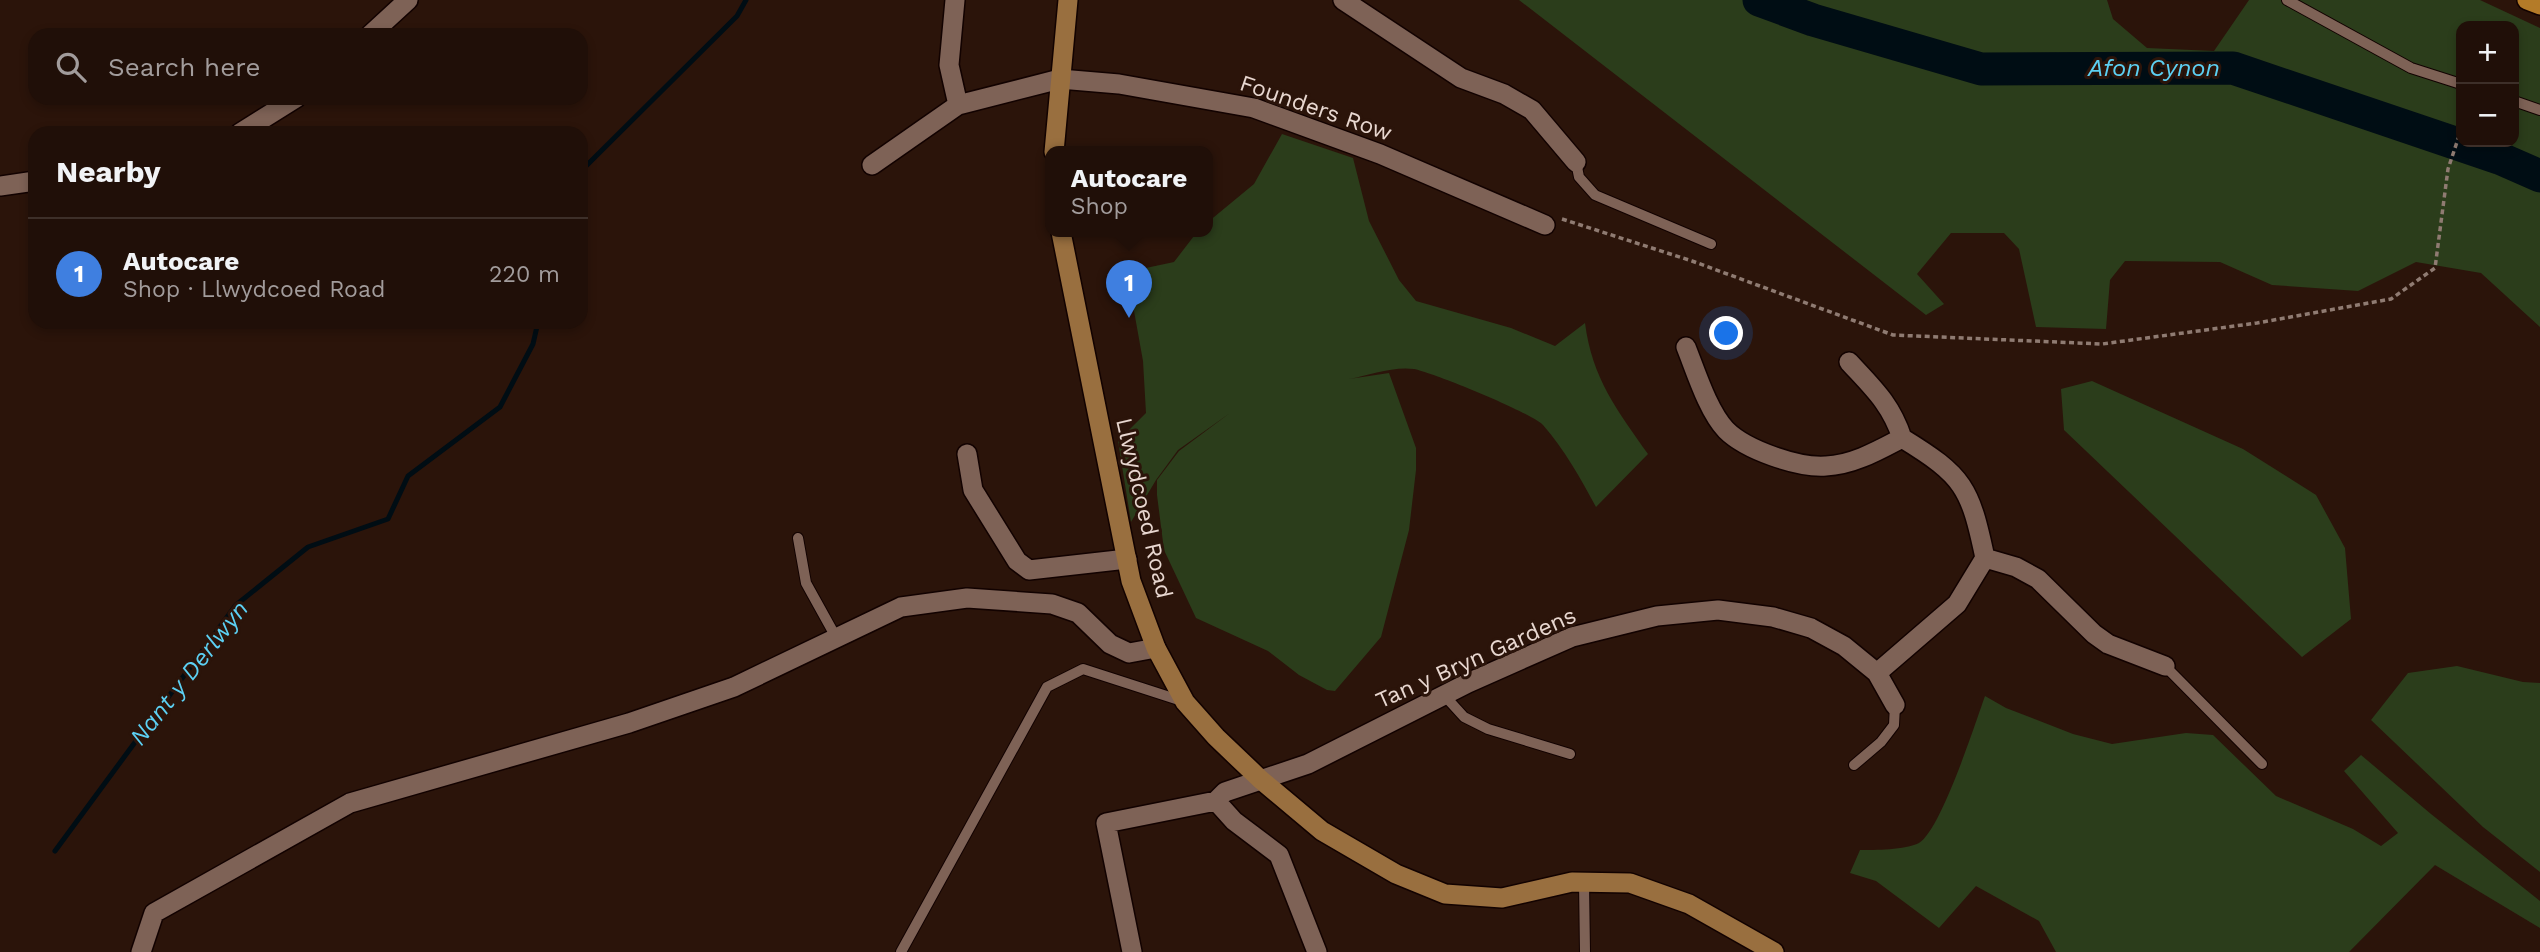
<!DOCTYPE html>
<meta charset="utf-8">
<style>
:root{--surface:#200f08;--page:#281812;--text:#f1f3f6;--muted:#a29c9c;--line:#3d2f29;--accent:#1a73e8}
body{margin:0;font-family:"Work Sans",sans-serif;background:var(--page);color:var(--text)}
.controls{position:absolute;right:21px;top:21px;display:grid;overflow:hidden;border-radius:14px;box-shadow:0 4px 10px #0003}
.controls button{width:63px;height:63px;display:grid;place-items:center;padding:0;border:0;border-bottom:2px solid var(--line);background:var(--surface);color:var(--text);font:35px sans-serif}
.you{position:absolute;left:1727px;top:334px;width:24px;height:24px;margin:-18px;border:5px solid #fff;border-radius:50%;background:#1a73e8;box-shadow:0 0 0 10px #1a73e833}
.badge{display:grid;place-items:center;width:46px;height:46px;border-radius:50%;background:var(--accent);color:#fff;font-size:23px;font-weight:700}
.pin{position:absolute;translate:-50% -58px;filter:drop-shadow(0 2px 4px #0008)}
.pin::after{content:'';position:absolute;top:37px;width:24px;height:21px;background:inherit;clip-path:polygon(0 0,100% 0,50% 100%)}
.popup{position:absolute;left:1045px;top:146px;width:168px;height:91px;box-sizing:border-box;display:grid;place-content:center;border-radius:14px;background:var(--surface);filter:drop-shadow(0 2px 5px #0005);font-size:23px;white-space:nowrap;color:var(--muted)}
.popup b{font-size:26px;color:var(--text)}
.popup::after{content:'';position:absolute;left:50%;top:100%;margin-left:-14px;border:14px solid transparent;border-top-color:var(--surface)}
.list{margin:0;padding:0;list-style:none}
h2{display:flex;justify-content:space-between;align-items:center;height:91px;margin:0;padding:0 28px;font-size:30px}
h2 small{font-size:23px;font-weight:400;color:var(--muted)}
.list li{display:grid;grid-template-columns:46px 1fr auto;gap:21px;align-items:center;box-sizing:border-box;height:112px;padding:0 28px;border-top:2px solid var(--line)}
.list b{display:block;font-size:26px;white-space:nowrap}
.list p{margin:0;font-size:23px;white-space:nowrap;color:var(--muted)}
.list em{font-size:23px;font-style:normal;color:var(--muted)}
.icon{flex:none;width:38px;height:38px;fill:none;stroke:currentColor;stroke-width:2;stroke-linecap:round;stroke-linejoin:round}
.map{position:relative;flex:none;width:2540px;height:952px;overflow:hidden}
.search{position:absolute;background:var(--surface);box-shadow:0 4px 10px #0003;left:28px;top:28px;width:560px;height:77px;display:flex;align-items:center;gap:18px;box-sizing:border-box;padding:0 24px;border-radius:21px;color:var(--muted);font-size:26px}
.panel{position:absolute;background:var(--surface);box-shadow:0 4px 10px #0003;left:28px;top:126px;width:560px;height:203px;border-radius:21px}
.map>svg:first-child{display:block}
.green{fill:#2b3d1b;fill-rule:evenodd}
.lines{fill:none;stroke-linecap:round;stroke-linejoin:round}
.stream{stroke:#000d14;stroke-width:5}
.river{stroke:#000d14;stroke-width:33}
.service-casing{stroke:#120200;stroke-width:12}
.minor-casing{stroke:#120200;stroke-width:22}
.secondary-casing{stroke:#120200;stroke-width:22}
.primary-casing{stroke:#120200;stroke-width:22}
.path{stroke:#8f7b72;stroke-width:3.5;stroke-dasharray:5 3.5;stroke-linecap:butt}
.service{stroke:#7e6256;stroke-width:10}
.minor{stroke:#7e6256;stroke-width:19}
.secondary{stroke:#996f3f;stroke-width:19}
.primary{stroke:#b47b28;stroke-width:19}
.labels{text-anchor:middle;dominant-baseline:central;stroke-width:6;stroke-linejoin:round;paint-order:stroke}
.street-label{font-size:23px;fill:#e8d7d0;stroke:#2b140a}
.water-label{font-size:24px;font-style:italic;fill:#5cd0f3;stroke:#2b140a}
</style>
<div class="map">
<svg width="2540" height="952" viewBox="0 0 2540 952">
<rect width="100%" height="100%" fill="#2b140a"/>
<!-- green -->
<path class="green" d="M 1519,0 L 2107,0 L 2113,19 L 2147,48 L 2214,51 L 2249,0 L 2480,0 L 2540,28 L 2540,327 L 2481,273 L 2416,262 L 2358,291 L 2272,285 L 2220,262 L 2125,261 L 2110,280 L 2106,329 L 2036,327 L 2019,249 L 2004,233 L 1951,233 L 1917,274 L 1944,304 L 1926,315 ZM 2461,26 L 2514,26 L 2514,142 L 2461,142 Z
M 1282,134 L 1353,158 L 1369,221 L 1399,280 L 1416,301 L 1511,328 L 1555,346 L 1585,323 C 1592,378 1617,410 1648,454 L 1596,507 C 1581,479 1564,449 1543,425 C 1530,412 1434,373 1414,369 C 1394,366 1369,375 1349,379 L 1389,373 L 1416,448 L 1416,470 L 1409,530 L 1381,637 L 1335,691 L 1327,690 L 1299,675 L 1268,651 L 1196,618 L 1164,550 L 1157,495 L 1157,480 L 1179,451 L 1230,413 L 1178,450 L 1156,480 L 1131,522 L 1118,441 L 1146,413 L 1143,361 L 1127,272 L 1174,262 L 1197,232 L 1208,232 L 1208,222 L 1254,184 Z
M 2092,381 L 2243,449 L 2316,495 L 2345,548 L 2351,619 L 2302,657 L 2064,430 L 2061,389 Z
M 2457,666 L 2523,682 L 2540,683 L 2540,872 L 2483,827 L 2371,720 L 2408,673 Z
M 1985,696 L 2006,708 L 2073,734 L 2112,744 L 2186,733 L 2213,735 L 2276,796 L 2353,829 L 2381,846 L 2398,833 L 2344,771 L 2361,755 L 2431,814 L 2540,901 L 2540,928 L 2435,865 L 2349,952 L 2056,952 L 2039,921 L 1976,886 L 1939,928 L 1876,881 L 1850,873 L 1860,850 C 1875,850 1905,850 1919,843 C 1941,830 1975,724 1985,696 Z"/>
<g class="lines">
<!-- stream -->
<path class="stream" d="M 581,171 L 737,16 L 746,0
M 55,851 L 236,605 L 308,547 L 388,519 L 408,476 L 500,407 L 533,344 L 538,322"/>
<!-- river -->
<path class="river" d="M 1759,0 L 1813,20 L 1981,69 L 2233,68 L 2499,158 L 2540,176"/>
<!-- service casing -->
<g class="service-casing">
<path id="service" d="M 2287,0 L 2411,68 L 2461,84
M 2514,101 L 2540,110
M 1576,162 L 1579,177 L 1595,195 L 1711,244
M 798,538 L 806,583 L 837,639
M 2165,666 L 2262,764
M 1444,695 L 1464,717 L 1488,729 L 1570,754
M 1854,765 L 1881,742 L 1894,725 L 1895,705
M 1584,882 L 1585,952
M 901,952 L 1047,687 L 1083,669 L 1182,701"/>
</g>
<!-- minor casing -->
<g class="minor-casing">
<path id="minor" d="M 955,0 L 949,65 L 958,105
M 1343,0 L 1461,78 L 1504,94 L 1532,110 L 1576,162
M 370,35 L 408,0
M 240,133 L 296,98
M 872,165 L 958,105 L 1060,79 L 1119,84 L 1254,108 L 1380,154 L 1545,225
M 0,186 L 35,181
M 1686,347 C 1696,372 1708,411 1726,430 C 1746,450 1798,468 1826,466 C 1853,465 1879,450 1902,438
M 1849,362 C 1873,388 1891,404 1902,438 C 1964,476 1970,487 1985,558 L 1957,604 L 1877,673
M 967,454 L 973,490 L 1017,561 L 1029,570 L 1127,559
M 1985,558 L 2016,567 L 2038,579 L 2094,634 L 2108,644 L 2165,666
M 141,952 L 154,913 L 350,803 L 629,723 L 734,687 L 901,607 L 967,598 L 1052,604 L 1078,613 L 1110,644 L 1129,653 L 1156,648
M 1132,952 L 1106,823 L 1216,801
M 1317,952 L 1279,855 L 1234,821 L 1216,801 L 1225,792 L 1308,764 L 1468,683 L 1572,637 L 1657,616 L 1718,610 L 1773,617 L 1811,628 L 1844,646 L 1877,673 L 1895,705"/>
</g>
<!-- secondary casing -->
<g class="secondary-casing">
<path id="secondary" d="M 1054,152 L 1068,0
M 1061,232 L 1131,581 L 1156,648 L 1185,702 L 1216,737 L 1260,779 L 1322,831 L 1396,874 L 1445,894 L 1502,898 L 1572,882 L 1630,883 L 1689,904 L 1774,952"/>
</g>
<!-- primary casing -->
<g class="primary-casing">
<path id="primary" d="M 2527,0 L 2540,5"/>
</g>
<!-- path -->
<path class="path" d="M 1562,219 L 1692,261 L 1893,335 L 2102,344 L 2257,323 L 2391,299 L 2435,268 L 2448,169 L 2461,130"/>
<!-- service -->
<use href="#service" class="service"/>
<!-- minor -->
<use href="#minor" class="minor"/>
<!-- secondary -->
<use href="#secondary" class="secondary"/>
<!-- primary -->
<use href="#primary" class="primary"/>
</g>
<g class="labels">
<!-- street labels -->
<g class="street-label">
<text transform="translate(1316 108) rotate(19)">Founders Row</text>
<text transform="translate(1144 508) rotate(77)">Llwydcoed Road</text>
<text transform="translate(1476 658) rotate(-24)">Tan y Bryn Gardens</text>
</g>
<!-- water labels -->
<g class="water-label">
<text x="2154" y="68">Afon Cynon</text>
<text transform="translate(189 673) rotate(-52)">Nant y Derlwyn</text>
</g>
</g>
</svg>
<div class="controls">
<button>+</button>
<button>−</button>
</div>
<div class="you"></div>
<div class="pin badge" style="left:1129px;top:318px;background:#3f7fe0">1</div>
<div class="popup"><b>Autocare</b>Shop</div>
<div class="search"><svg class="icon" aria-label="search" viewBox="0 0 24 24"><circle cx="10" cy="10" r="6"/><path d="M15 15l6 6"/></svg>Search here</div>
<section class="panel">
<h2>Nearby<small></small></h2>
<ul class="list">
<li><span class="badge" style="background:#3f7fe0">1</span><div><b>Autocare</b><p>Shop · Llwydcoed Road</p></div><em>220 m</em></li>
</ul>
</section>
</div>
